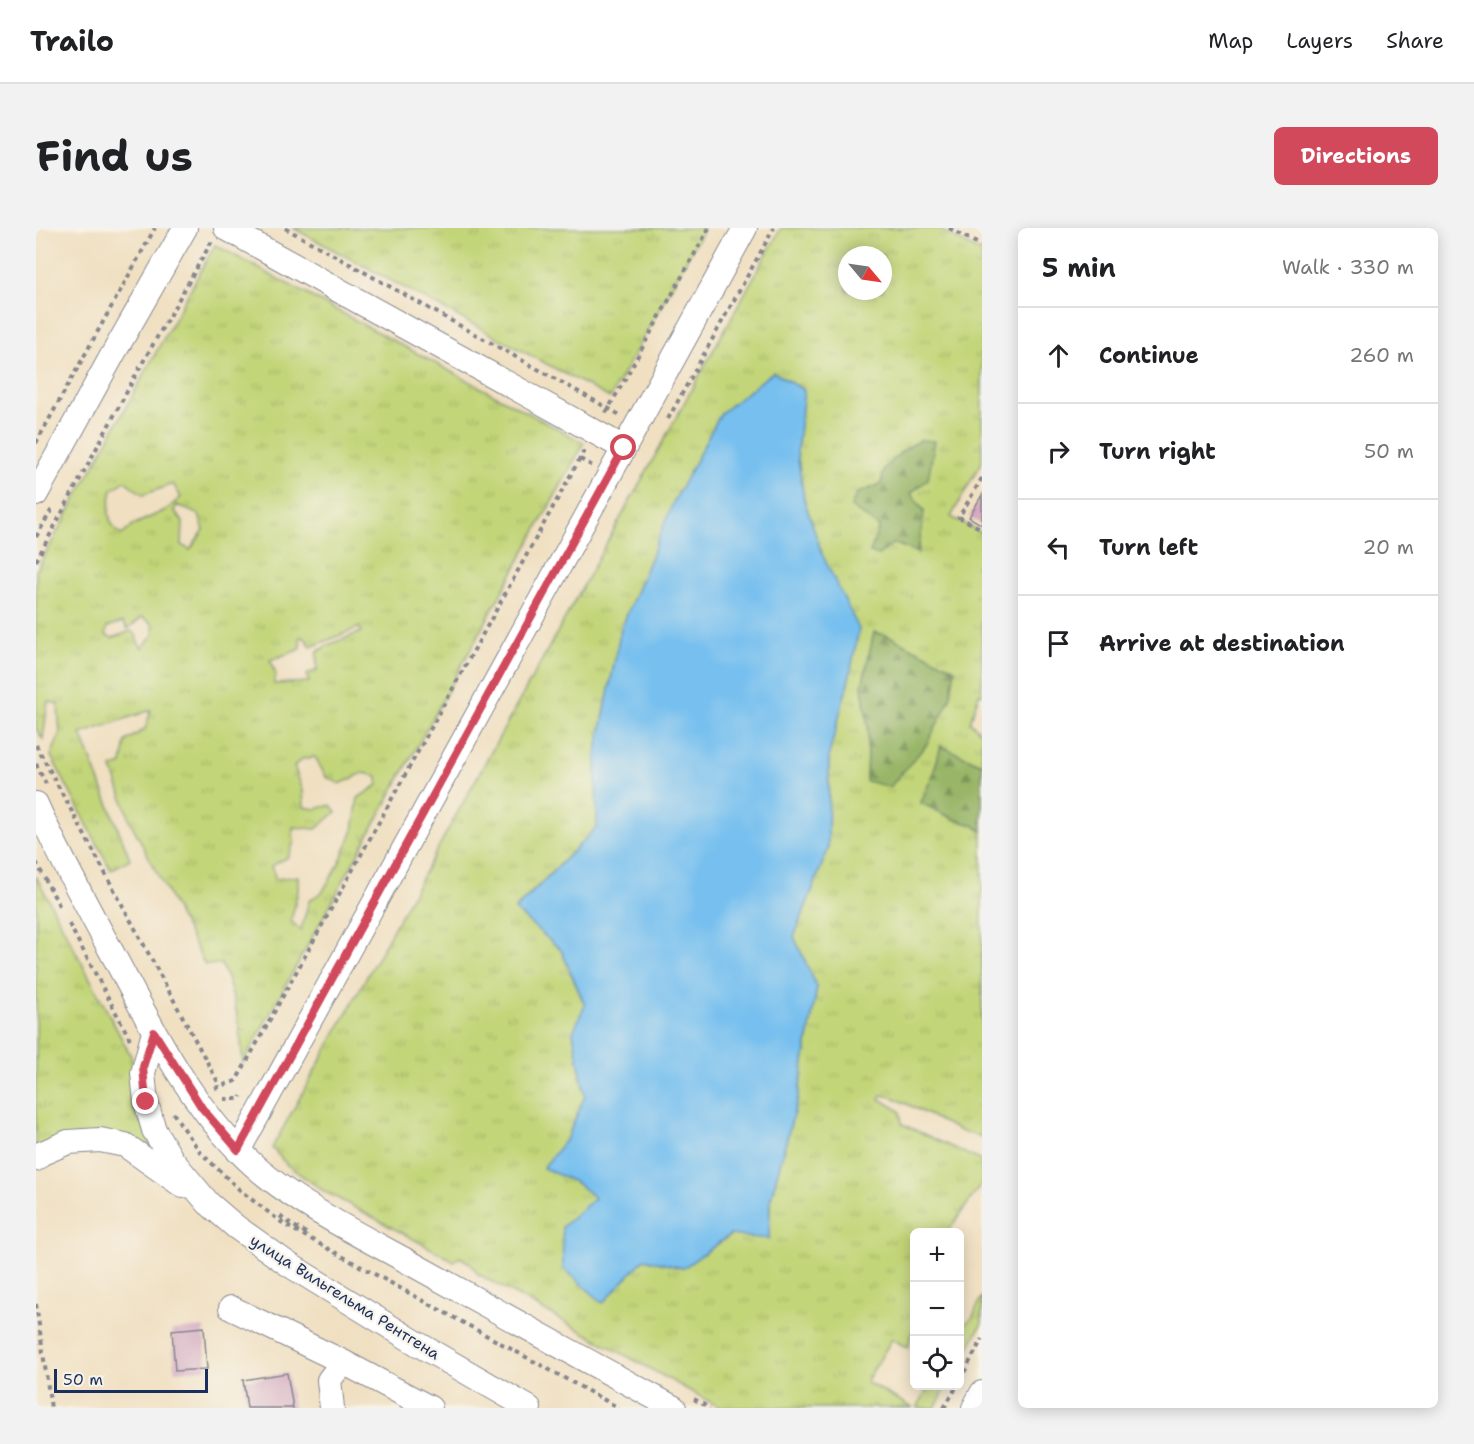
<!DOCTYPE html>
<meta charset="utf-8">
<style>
:root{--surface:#fff;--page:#f2f2f2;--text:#202124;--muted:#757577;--line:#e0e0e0;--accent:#d1495b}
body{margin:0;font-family:"Shantell Sans",sans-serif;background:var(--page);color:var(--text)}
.controls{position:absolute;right:18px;bottom:18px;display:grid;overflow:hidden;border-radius:9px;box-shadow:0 3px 15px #0003}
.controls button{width:54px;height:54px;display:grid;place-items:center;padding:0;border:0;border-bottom:2px solid var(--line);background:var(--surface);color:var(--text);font:30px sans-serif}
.compass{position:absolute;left:802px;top:18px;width:54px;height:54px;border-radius:50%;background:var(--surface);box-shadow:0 3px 15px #0003;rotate:119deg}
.scale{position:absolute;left:18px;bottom:15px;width:154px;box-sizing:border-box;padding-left:6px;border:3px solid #1b2f5e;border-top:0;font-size:16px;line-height:21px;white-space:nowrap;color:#1b2f5e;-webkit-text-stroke:4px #f7f3e8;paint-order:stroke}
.stop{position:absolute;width:18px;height:18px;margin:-14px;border:4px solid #d1495b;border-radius:50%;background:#fff}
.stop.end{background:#d1495b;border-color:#fff;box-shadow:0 2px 6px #0008}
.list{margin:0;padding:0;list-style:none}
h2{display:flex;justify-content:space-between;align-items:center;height:78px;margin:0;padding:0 24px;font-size:26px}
h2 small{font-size:20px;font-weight:400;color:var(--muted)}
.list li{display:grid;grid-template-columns:39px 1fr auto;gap:18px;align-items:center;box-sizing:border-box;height:96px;padding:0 24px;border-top:2px solid var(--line)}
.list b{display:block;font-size:22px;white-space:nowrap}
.list em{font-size:20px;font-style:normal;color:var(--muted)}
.icon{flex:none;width:33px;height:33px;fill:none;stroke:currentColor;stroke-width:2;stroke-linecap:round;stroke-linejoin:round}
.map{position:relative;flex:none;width:946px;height:1180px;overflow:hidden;border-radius:9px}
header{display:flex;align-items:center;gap:36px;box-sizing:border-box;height:84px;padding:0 30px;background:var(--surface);border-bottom:2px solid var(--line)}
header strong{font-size:28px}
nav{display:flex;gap:33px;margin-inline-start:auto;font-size:21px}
.intro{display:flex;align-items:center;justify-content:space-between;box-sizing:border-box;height:144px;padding:0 36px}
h1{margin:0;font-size:42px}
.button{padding:15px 27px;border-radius:9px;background:var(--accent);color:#fff;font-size:21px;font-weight:700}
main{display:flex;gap:36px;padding:0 36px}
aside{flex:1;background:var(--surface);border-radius:9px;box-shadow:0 3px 15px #0003}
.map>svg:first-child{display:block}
.grass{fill:url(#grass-tufts);stroke:#6e826b;stroke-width:1.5;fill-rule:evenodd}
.forest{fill:url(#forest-firs);stroke:#5a7263;stroke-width:1.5}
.water{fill:#76bfef;stroke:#4877a6;stroke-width:1.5}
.building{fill:#d2a6be}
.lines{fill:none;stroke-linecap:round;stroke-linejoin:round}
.minor-casing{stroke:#86878f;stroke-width:26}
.path{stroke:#86878f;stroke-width:4;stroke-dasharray:4.5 4.5;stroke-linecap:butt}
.minor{stroke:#fff;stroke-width:24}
.route{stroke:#d1495b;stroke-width:8}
.labels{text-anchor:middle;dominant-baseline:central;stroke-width:4.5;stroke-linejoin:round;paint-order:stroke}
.street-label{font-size:16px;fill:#1b2f5e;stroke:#f7f3e8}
</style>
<header>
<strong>Trailo</strong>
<nav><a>Map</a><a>Layers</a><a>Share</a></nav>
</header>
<div class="intro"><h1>Find us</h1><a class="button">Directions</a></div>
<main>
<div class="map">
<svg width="946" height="1180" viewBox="0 0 946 1180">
<defs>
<pattern id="grass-tufts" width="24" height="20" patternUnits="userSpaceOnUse" patternTransform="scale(1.5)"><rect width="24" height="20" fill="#c2d578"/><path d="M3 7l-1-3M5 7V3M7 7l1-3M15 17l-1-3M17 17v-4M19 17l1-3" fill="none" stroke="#a6b76a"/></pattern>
<pattern id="forest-firs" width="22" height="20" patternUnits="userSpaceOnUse" patternTransform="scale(1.5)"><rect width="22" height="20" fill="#99b668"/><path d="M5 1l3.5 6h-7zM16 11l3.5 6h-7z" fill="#7c9459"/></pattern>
</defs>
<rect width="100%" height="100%" fill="#f7f3e8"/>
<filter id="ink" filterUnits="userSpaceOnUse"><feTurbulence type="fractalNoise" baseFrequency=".0167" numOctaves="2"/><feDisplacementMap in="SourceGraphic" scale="12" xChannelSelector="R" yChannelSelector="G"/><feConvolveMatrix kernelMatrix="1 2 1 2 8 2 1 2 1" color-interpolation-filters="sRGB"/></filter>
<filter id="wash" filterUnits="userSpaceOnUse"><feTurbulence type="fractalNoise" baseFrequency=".008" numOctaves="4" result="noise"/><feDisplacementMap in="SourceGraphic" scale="24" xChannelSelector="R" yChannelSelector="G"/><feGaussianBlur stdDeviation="1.35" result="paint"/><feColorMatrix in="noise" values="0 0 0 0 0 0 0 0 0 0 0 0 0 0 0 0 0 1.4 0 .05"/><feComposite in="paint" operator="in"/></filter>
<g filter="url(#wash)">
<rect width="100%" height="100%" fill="#f0dfc0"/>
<!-- grass -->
<path class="grass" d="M 257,0 L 668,0 L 574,170 Z
M 745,0 L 901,0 L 946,25 L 946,233 L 915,289 L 946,305 L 946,467 L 943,466 L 934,494 L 946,505 L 946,536 L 905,519 L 898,543 L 885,575 L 918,591 L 937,597 L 946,603 L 946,909 L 924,903 L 857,869 L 846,867 L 844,871 L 864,883 L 866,896 L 946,933 L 946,955 L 912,1004 L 878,1004 L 878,1097 L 872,1120 L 856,1111 L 830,1154 L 877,1180 L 685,1180 L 442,1046 L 434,1035 L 424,1029 L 418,1033 L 288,963 L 251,937 L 236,920 ZM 811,27 L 847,27 L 847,63 L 811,63 ZM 737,144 L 768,162 L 761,224 L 768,271 L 786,326 L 813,451 L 793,526 L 792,621 L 758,709 L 781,759 L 762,869 L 734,973 L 733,1010 L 695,1007 L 647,1040 L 608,1031 L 567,1074 L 526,999 L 559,970 L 541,955 L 508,940 L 531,910 L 549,868 L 537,805 L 549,778 L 525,722 L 479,681 L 561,599 L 560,527 L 585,401 L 637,275 L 685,185 ZM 884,212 L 875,265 L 888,283 L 882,325 L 857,315 L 843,327 L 834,325 L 843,299 L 816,279 L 820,266 L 845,256 L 848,241 L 865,224 ZM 839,404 L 855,409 L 918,442 L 854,558 L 830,552 L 832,499 L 826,458 Z
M 179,17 L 548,215 L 207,835 C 204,800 200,768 185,736 L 169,737 L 95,595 L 76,540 L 86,536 L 90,513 L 109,501 L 115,482 L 45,506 L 94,631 L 75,642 L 15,528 L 24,506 L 22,476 L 12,473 L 7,511 L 0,501 L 0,343 ZM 89,253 L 107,267 L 137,256 L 145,269 L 130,282 L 97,297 L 86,307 C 69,295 72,280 76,262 ZM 141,277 L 163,287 L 168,302 L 154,322 L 146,317 L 147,294 L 138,282 ZM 106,389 L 116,395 L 118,406 L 106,420 L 102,414 L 100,407 L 95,403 L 76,410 L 70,407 L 71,399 L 87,394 L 92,401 ZM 324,399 L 325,404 L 292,417 L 281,424 L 281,442 L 271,447 L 273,454 L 238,456 L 240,446 L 234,432 L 265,421 L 264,409 L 269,410 L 275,419 ZM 279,529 L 290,549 L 304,556 L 327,545 L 342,548 L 342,557 L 322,570 L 317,602 L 303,636 L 287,663 L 273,673 L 265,702 L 255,693 L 262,663 L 262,648 L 240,651 L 235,638 L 252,629 L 258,614 L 257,599 L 280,601 L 300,584 L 295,577 L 279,581 L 268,579 L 267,563 L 258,538 L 266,531 Z
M 0,648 L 99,836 L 96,875 L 116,915 L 102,919 L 0,923 Z
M 946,1068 L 946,1095 L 924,1136 L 924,1100 L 936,1090 Z
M 893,1158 L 911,1158 L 899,1180 L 881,1180 Z"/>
<!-- forest -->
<path class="forest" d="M 884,212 L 899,213 L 892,251 L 875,265 L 888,283 L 882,325 L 858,315 L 842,327 L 834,325 L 843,299 L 815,279 L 820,266 L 845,256 L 848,241 L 865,224 Z
M 838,404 L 855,409 L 919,441 L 914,471 L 891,516 L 854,559 L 830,553 L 832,499 L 826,458 Z
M 905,518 L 946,536 L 946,603 L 937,597 L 918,591 L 885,575 L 898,543 Z"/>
<!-- water -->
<path class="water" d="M 737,144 L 768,162 L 761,224 L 768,271 L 786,326 L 823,401 L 813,451 L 793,526 L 792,621 L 758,709 L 781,759 L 762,869 L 734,973 L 733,1011 L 694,1007 L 647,1040 L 608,1031 L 567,1075 L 527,1040 L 526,999 L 559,970 L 541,955 L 507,940 L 531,910 L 549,868 L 537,804 L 549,777 L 525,722 L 479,682 L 561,599 L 560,527 L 585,401 L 637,275 L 685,185 Z"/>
<g id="blocks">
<!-- building -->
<path class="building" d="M 946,267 L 946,297 L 933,289 Z
M 168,1099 L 171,1141 L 139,1143 L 136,1102 Z
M 251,1145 L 257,1180 L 211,1180 L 207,1152 Z"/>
</g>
</g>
<g filter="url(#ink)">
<use href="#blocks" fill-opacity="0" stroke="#86878f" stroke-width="1.5"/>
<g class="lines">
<!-- minor casing -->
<g class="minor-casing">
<path id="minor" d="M 190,0 L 588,220
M 0,266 L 77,126 L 149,0
M 0,576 C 24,630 53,682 81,734 C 116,800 150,868 202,922 C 247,970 320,1005 378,1037 C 464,1085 551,1133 638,1180
M 118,804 L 107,845 L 110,874 L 118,902 L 136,932 L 172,975 L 200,999 L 252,1036 L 382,1116 L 493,1180
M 202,923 L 709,0
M 0,931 L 4,926 L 32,914 L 64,912 L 89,917 L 147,958
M 195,1080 L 307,1134 L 394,1180
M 296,1180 L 293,1152 L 307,1134
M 938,1180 L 946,1165"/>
</g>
<!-- path -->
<path class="path" d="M 249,0 L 584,187
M 913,0 L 946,18
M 570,185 L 673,0
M 632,191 L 738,0
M 0,215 L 119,0
M 544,231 L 557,238
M 946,250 L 923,289 L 946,301
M 0,309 L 16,281
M 0,333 L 103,141 L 176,13
M 0,517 L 184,858
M 0,536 L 10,556
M 0,634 L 25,681
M 33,696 L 94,811
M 179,860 L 200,853 L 548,223
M 188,871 L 204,871 L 205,868
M 137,885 L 165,925 L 206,964 L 249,997 L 583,1180
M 244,988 L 251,994 L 270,1005
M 0,1076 L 15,1180
M 924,1152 L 946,1111
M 658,1171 L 674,1180
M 908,1180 L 921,1158"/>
<!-- minor -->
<use href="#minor" class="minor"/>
</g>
</g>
<g class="lines" filter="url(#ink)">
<!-- route -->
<path class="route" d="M 110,874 L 107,839 L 118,804 L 166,880 L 202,922 L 588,220"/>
</g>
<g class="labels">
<!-- street labels -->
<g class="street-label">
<text transform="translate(309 1069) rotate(32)">улица Вильгельма Рентгена</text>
</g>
</g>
</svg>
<div class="controls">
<button>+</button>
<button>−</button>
<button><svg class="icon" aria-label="locate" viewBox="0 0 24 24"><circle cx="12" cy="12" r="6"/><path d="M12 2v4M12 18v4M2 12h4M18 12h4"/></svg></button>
</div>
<svg class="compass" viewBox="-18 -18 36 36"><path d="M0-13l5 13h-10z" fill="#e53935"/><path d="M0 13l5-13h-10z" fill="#757577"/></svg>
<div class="scale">50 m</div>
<div class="stop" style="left:588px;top:220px"></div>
<div class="stop end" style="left:110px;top:874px"></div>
</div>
<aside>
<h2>5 min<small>Walk · 330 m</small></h2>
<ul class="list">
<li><svg class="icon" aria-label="ahead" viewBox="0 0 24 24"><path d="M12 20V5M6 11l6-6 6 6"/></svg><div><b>Continue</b></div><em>260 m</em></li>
<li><svg class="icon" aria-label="right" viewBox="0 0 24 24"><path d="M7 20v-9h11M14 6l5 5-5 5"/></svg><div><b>Turn right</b></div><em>50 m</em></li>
<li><svg class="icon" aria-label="left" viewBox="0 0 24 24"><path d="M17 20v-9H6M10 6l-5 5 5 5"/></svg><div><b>Turn left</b></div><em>20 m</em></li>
<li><svg class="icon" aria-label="arrive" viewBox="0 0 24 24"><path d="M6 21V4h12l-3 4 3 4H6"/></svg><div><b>Arrive at destination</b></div></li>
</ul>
</aside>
</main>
